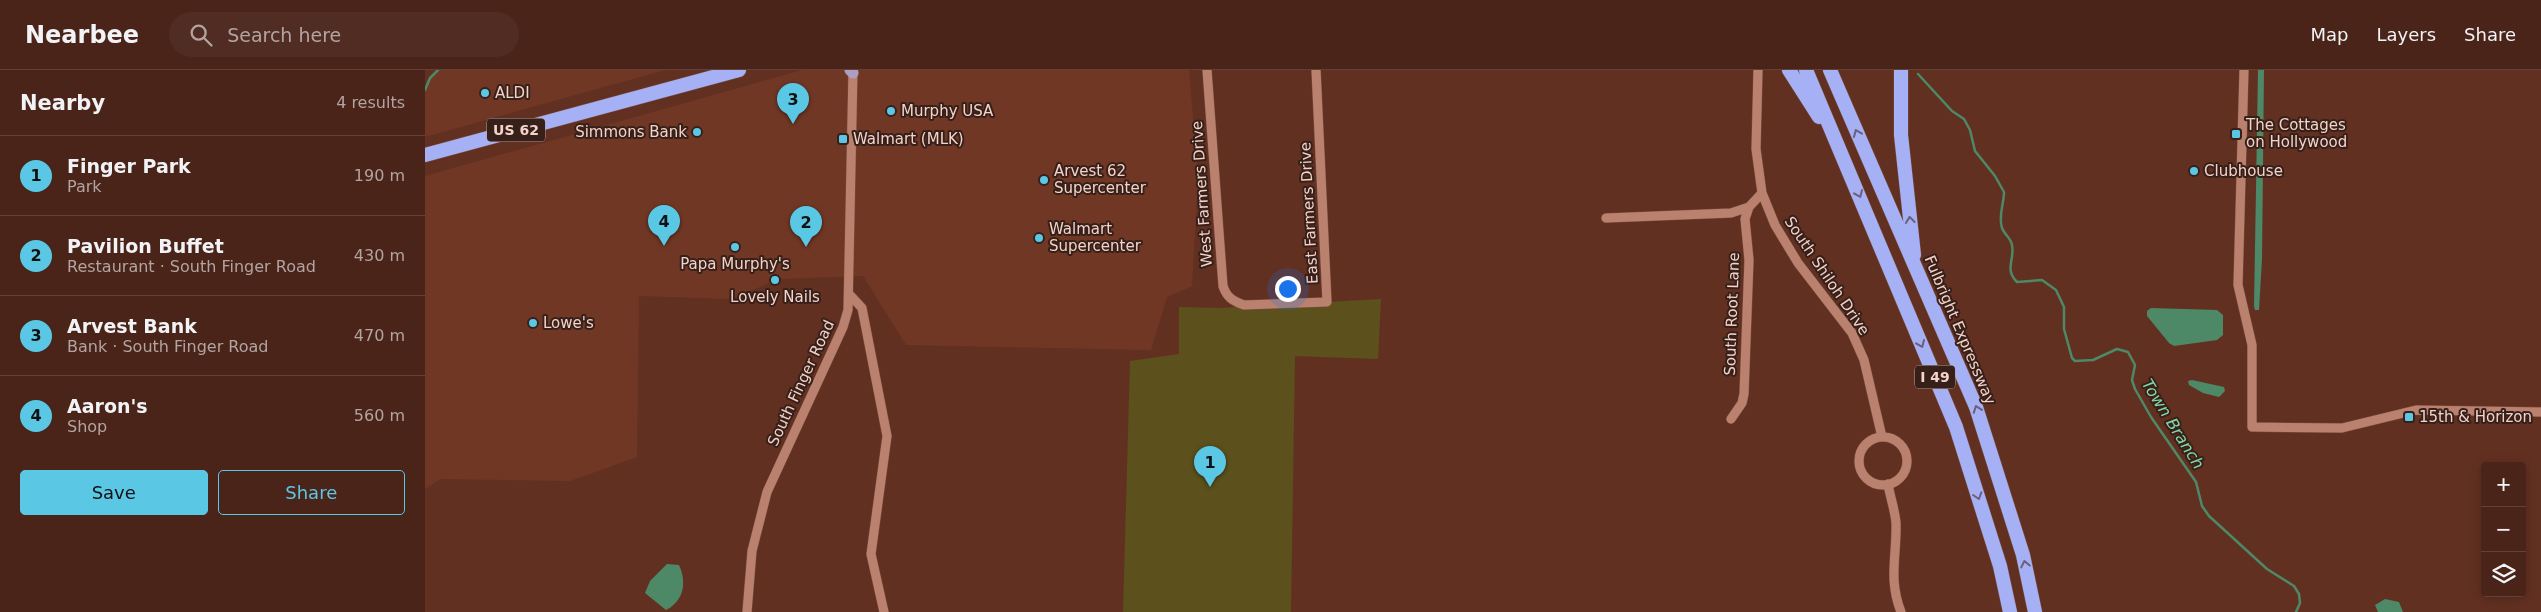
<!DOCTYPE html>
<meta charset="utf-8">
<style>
:root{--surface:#4a2419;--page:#512c22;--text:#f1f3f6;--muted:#b2a4a2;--line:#614138;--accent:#5ac8e5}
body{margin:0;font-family:"DejaVu Sans",sans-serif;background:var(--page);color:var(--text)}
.controls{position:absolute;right:15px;bottom:15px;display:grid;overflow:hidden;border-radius:5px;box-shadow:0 2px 12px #0003}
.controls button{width:45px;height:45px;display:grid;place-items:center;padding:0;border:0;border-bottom:1px solid var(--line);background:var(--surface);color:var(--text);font:25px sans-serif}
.you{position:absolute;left:862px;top:218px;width:18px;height:18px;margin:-12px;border:4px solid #fff;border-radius:50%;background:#1a73e8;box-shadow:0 0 0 8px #1a73e833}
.badge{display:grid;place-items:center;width:32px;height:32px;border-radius:50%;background:var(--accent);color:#111;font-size:16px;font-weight:700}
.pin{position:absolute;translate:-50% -41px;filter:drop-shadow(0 1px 2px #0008)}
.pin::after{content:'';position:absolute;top:26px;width:18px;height:15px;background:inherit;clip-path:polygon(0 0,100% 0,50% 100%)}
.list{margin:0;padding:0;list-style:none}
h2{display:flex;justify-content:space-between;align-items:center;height:65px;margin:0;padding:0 20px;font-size:21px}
h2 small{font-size:16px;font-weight:400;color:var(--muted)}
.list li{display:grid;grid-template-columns:32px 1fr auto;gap:15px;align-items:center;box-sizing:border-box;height:80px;padding:0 20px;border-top:1px solid var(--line)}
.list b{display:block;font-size:19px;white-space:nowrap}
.list p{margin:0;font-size:16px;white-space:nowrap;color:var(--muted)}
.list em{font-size:16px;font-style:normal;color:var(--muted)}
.actions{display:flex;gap:10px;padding:15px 20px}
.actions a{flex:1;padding:11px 0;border:1px solid var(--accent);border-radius:5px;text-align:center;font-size:18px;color:var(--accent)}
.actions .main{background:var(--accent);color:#111}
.icon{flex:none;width:28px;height:28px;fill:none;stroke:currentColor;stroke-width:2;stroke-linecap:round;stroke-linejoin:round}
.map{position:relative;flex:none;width:2116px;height:542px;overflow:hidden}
header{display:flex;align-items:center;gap:30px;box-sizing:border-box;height:70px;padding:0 25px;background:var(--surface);border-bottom:1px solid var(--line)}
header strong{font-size:24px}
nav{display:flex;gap:28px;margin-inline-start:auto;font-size:18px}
.search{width:350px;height:45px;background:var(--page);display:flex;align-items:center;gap:12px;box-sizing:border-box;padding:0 18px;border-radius:28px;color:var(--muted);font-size:19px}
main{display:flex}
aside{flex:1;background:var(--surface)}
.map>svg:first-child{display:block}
.built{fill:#713725}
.green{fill:#5c511c}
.water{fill:#4d8867}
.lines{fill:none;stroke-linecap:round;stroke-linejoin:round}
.stream{stroke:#4d8867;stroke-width:2.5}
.minor-casing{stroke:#794f41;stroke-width:10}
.major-casing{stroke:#794f41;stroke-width:12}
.highway-casing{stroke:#794f41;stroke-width:15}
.minor{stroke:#bb816f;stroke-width:9}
.major{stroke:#ae9dbf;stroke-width:11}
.highway{stroke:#a6b0f5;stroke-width:14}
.oneway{stroke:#69617c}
.poi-dot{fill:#5ac8e5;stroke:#372019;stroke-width:2}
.labels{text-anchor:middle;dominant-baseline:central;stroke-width:4;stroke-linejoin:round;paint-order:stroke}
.shield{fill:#372019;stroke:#bb9d94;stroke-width:1}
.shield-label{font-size:14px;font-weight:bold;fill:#f3d3c9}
.poi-label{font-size:15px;fill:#f3d3c9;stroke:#372019;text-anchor:start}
.street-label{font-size:15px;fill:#f3d3c9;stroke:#372019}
.water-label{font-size:16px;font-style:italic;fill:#81d8a7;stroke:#372019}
</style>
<header>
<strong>Nearbee</strong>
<div class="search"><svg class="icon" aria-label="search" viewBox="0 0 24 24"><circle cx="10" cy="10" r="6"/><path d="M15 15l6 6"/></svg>Search here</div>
<nav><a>Map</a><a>Layers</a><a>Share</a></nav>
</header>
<main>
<aside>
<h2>Nearby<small>4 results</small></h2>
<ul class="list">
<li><span class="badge">1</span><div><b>Finger Park</b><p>Park</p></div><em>190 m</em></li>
<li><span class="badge">2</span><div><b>Pavilion Buffet</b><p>Restaurant · South Finger Road</p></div><em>430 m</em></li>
<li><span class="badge">3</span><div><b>Arvest Bank</b><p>Bank · South Finger Road</p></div><em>470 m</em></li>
<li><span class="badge">4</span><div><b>Aaron's</b><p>Shop</p></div><em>560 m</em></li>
</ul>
<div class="actions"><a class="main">Save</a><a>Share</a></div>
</aside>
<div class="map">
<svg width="2116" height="542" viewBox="0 0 2116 542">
<rect width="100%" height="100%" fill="#623021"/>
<!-- built -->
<path class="built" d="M 13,0 L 240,0 L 0,67 L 0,20 L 5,8 Z
M 377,0 L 764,0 L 773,108 L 767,216 L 742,227 L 726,280 L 481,275 L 438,206 L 354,209 L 306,229 L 214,226 L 212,387 L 145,411 L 15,409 L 0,419 L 0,106 Z"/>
<!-- green -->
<path class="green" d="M 956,229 L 953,289 L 870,286 L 866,542 L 698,542 L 705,291 L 754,284 L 754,237 L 794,238 Z"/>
<!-- water -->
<path class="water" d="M 1833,0 L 1839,0 L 1837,189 L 1834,240 L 1830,240 L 1829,236 Z
M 1726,238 L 1792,240 L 1798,245 L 1798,265 L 1792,270 L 1749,276 L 1744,273 L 1722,246 L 1722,241 Z
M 1767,310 L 1799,317 L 1800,321 L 1794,327 L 1778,323 L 1764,315 L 1763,311 Z
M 242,494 L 254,495 C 262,512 259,531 241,540 L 220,523 L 225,511 Z
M 1960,529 L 1974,532 L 1978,542 L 1953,542 L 1950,535 Z"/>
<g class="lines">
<!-- stream -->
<path class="stream" d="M 1493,4 L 1527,41 L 1539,49 L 1545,60 L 1550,81 L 1570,106 L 1579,122 C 1579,134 1573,146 1577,158 C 1579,164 1586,168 1587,175 C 1590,190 1579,199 1592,212 L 1617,210 L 1631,220 L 1639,237 L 1639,259 L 1647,288 L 1650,291 L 1668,290 L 1692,279 L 1703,282 L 1710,295 L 1707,310 L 1710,319 L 1726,347 L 1771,412 L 1777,436 L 1784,446 L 1842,499 L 1869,516 L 1874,524 L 1875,533 L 1871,542
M 0,20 L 5,8 L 13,0"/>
<!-- minor casing -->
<g class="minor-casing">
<path id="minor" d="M 782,0 L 798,216 C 802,228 808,231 819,235 L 902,232 L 891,0
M 1333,0 L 1331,79 L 1337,123 L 1350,155 L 1373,193 L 1427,263 L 1439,290 L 1457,367
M 1819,0 L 1813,215 L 1827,275 L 1827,357 L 1917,358 L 1991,340 L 2116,342
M 1181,148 L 1306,143 L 1324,137 L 1337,123
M 425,225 L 437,238 L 462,366 L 446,484 L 459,542
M 1306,349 L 1317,333 L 1319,324 L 1324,190 L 1320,149 L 1324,137
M1434 391a24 24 0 1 1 48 0a24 24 0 1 1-48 0Z
M 1463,414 C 1465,427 1470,440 1471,453 C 1472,486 1463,509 1476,542
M 322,542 L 327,481 L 342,422 L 418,257 L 423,240 L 428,0"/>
</g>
<!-- major casing -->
<g class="major-casing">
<path id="major" d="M 425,0 L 428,3"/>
</g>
<!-- highway casing -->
<g class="highway-casing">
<path id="highway" d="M 1364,0 L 1394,47
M 1381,0 L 1531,357 L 1575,496 L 1585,542
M 1405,0 L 1551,337 L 1598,485 L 1610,542
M 1476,0 L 1476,65 L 1489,185
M 0,85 L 314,0"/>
</g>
<!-- minor -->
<use href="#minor" class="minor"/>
<!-- major -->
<use href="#major" class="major"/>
<!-- highway -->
<use href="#highway" class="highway"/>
</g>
<!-- one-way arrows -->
<defs><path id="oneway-chevron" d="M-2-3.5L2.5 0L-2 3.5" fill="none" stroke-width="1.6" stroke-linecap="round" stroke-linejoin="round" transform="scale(1.25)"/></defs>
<g class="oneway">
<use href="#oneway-chevron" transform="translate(1432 63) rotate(-113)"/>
<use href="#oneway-chevron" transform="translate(1434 124) rotate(67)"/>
<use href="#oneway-chevron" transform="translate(1485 150) rotate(-96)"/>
<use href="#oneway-chevron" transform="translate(1496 274) rotate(67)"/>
<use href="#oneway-chevron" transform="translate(1552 339) rotate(-110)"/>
<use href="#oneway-chevron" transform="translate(1553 426) rotate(72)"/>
<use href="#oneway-chevron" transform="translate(1600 494) rotate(-102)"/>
</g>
<!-- markers -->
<g class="poi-dot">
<circle cx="60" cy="23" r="5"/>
<circle cx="466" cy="41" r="5"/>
<circle cx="272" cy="62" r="5"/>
<rect x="1806" y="59" width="10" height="10" rx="2.5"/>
<rect x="413" y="64" width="10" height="10" rx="2.5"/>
<circle cx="1769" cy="101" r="5"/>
<circle cx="619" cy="110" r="5"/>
<circle cx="614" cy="168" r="5"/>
<circle cx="310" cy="177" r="5"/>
<circle cx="350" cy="210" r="5"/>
<circle cx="108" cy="253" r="5"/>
<rect x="1979" y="342" width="10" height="10" rx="2.5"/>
</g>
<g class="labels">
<!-- shield labels -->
<g class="shield">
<rect x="62" y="48.5" width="58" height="23" rx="4"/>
<rect x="1490" y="295.5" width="40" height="23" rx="4"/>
</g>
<g class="shield-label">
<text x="91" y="60">US 62</text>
<text x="1510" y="307">I 49</text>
</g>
<!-- poi labels -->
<g class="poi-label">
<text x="70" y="23">ALDI</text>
<text x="476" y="41">Murphy USA</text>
<text x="1821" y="55">The Cottages<tspan x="1821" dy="17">on Hollywood</tspan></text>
<text x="262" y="62" text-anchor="end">Simmons Bank</text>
<text x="428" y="69">Walmart (MLK)</text>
<text x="629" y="101">Arvest 62<tspan x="629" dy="17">Supercenter</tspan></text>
<text x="1779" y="101">Clubhouse</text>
<text x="624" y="159">Walmart<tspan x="624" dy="17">Supercenter</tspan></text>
<text x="310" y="194" text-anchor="middle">Papa Murphy's</text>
<text x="350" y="227" text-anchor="middle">Lovely Nails</text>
<text x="118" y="253">Lowe's</text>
<text x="1994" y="347">15th &amp; Horizon</text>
</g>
<!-- street labels -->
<g class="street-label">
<text transform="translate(777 124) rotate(-94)">West Farmers Drive</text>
<text transform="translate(884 143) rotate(-93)">East Farmers Drive</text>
<text transform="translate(1402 206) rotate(56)">South Shiloh Drive</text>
<text transform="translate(1307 244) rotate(-88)">South Root Lane</text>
<text transform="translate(1535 260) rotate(67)">Fulbright Expressway</text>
<text transform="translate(376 313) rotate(-65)">South Finger Road</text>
</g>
<!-- water labels -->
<g class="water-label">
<text transform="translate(1748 354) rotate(58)">Town Branch</text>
</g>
</g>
</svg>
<div class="controls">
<button>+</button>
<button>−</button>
<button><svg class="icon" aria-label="layers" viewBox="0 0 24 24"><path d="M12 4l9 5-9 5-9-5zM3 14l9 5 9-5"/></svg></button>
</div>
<div class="you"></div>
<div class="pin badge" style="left:785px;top:417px">1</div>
<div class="pin badge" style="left:381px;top:177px">2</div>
<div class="pin badge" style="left:368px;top:54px">3</div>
<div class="pin badge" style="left:239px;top:176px">4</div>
</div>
</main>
